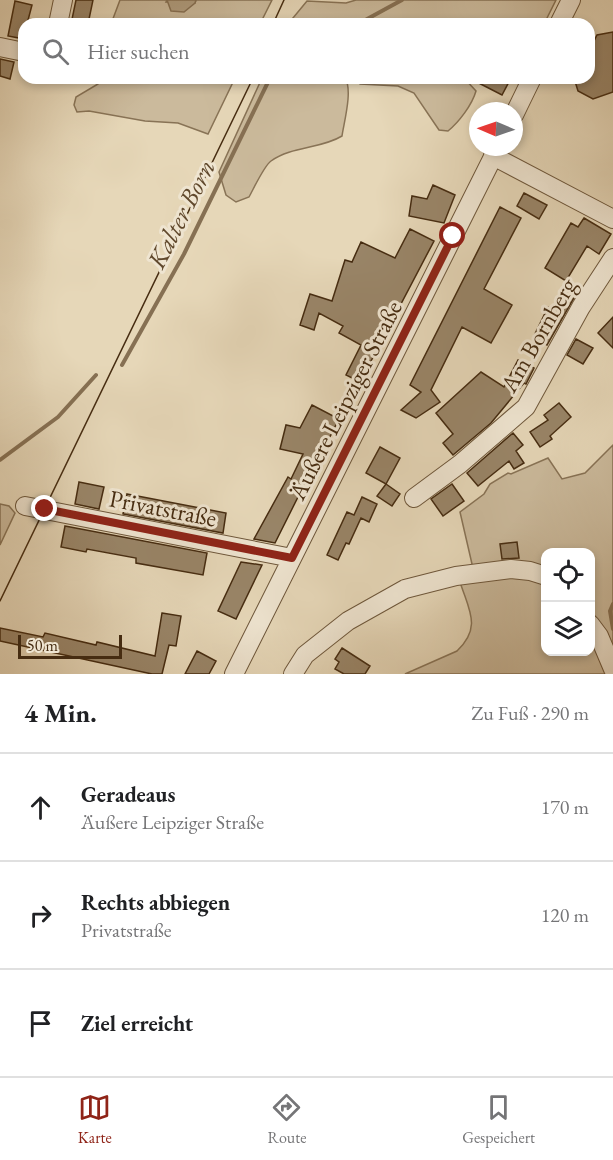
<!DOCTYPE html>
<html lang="de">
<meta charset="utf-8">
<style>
:root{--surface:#fff;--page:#f6f6f6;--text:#202124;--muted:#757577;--line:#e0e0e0;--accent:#8f2418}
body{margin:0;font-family:"EB Garamond",serif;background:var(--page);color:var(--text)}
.controls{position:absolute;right:18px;bottom:18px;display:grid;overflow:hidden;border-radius:12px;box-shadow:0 3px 9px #0003}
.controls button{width:54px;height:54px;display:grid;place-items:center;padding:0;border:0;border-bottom:2px solid var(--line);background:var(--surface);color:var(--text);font:30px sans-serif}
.compass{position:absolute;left:469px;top:102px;width:54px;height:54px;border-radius:50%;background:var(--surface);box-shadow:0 3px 9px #0003;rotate:272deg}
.scale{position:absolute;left:18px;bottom:15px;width:104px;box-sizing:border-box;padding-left:6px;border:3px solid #462c11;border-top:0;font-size:16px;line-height:21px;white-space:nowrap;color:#462c11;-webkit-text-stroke:4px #efe5d1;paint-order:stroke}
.stop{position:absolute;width:18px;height:18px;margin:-14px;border:4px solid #8f2418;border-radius:50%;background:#fff}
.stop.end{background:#8f2418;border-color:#fff;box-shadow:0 2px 6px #0008}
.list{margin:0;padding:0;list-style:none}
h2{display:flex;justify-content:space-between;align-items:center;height:78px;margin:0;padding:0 24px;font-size:26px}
h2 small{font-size:20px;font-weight:400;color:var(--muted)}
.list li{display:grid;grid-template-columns:39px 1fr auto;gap:18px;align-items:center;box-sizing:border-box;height:108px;padding:0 24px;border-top:2px solid var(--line)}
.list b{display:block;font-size:22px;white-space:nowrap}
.list p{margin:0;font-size:20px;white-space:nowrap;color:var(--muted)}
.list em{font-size:20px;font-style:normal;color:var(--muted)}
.icon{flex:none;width:33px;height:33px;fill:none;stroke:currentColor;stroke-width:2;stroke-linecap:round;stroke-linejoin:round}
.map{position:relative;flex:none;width:613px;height:674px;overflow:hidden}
.search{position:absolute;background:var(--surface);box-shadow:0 3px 9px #0003;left:18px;right:18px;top:18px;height:66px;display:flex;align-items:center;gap:15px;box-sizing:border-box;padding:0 21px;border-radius:18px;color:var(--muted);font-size:22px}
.sheet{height:402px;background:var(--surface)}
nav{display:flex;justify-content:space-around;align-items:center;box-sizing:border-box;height:84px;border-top:2px solid var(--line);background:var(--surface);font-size:16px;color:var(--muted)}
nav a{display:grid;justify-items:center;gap:3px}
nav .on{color:var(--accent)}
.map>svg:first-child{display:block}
.green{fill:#cbba9c;stroke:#887356;stroke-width:1.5;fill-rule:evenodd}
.water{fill:#b09d7f;stroke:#867053;stroke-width:1.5}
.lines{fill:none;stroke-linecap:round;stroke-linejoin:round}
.stream{stroke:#867053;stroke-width:4}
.building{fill:#998568;stroke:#462c11;stroke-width:1.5}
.minor-casing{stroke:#6e573b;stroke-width:20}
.minor{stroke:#efe5d1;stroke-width:18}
.tram{stroke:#462c11;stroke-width:1.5}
.route{stroke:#8f2418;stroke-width:8}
.labels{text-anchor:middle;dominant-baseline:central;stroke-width:6;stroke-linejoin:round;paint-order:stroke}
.street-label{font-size:24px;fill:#462c11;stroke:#efe5d1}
.water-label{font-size:26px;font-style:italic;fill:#60482c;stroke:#efe5d1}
</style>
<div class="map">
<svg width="613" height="674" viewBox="0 0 613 674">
<rect width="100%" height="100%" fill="#e6d7b8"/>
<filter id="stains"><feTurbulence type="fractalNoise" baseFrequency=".00333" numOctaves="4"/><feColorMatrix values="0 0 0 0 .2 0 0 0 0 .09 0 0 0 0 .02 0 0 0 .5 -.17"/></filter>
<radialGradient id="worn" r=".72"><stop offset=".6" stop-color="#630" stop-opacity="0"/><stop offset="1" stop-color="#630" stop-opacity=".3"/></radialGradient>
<!-- green -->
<path class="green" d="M 120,0 L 167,0 L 166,2 L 195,3 L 196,0 L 272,0 L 260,24 L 111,24 Z
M 356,0 L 556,0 L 544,24 L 288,24 L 307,1 L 346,3 Z
M 99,78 L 235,78 L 208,134 L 178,123 L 145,121 L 89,111 L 77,112 L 74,105 L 76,97 L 98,84 Z
M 262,78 L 345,78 C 353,90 344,122 342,136 C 321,149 292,146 271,161 C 264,166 254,188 249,197 L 236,202 L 226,195 L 219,172 Z
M 357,78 L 464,78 L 476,91 C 472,105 459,122 448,131 L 439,130 L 414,93 L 398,86 L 360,84 Z
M 613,445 L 613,674 L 405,674 L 457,651 C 481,628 470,612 461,585 L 463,579 L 475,577 L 460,512 L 484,494 L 490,484 L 508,473 L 511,474 L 548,458 L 562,479 L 585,473 ZM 546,552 L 590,552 L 590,652 L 546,652 Z
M 0,504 L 9,506 L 15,513 L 0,545 Z"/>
<!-- water -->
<path class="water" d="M 167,0 L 196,0 L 195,3 L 184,12 L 171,11 Z"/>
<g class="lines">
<!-- stream -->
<path class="stream" d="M 358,24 L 402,0
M 122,365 L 184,254 L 270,78
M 0,460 L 58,417 L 96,375
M 613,604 L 610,611 L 613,629"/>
</g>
<!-- building -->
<path class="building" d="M 76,0 L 93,0 L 88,24 L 71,24 Z
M 15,1 L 32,5 L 27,24 L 24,24 L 24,39 L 8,36 Z
M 613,32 L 613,92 L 593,99 L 578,91 L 574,78 L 589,78 L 589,51 L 597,35 Z
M 0,59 L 14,62 L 10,79 L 0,76 Z
M 469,78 L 511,78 L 502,95 Z
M 433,185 L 455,195 L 444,223 L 409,216 L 412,196 L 427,199 Z
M 524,193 L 547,205 L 539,219 L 517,206 Z
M 500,207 L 521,218 L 484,289 L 512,305 L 491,343 L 462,327 L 431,390 L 440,402 L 416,418 L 401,410 L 421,392 L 410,385 Z
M 584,218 L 611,234 L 599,254 L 587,246 L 566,281 L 545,268 L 571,223 L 578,227 Z
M 410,229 L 434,241 L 360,382 L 346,375 L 361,345 L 339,333 L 343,326 L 319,313 L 314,330 L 300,325 L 310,294 L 332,301 L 345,260 L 352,262 L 361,242 L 395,258 Z
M 562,290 L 575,296 L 547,345 L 533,338 L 548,307 L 553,310 Z
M 613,317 L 613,348 L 598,333 Z
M 576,339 L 593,348 L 583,364 L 567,355 Z
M 518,360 L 534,368 L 526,384 L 524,383 L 491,423 L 453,455 L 443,443 L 453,434 L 436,413 L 481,372 L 504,387 Z
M 559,403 L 571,417 L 550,436 L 552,439 L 540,447 L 530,432 L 548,420 L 544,415 Z
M 312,405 L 339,419 L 315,466 L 317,467 L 311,479 L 308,477 L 275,543 L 254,539 L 288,477 L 291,479 L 303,454 L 280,449 L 286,425 L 300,428 Z
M 513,433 L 523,445 L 516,451 L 524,463 L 514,469 L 509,461 L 478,486 L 467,473 Z
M 380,447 L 400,458 L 386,484 L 366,473 Z
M 79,482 L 104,487 L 99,509 L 75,504 Z
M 386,484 L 400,494 L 392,506 L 377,496 Z
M 452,484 L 464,501 L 443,516 L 431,499 Z
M 127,494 L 226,513 L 223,533 L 123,514 Z
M 362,497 L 377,504 L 369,522 L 361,518 L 349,544 L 346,543 L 338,560 L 327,555 L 347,512 L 354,515 Z
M 65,526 L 207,553 L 203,575 L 136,563 L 136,558 L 87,549 L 86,552 L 61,547 Z
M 517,542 L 519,558 L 502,559 L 500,544 Z
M 241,562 L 262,565 L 236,619 L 218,611 Z
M 162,613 L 181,616 L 176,646 L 169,645 L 162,674 L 152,674 L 0,641 L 0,628 L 43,637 L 45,633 L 96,645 L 97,642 L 155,656 Z
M 342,648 L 370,666 L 365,674 L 344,674 L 335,669 L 339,662 L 335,659 Z
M 197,651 L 216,661 L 209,674 L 185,674 Z"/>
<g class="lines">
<!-- minor casing -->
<g class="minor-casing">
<path id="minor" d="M 58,24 L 63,0
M 559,24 L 571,0
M 0,47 L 24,52
M 514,115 L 532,78
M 493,156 L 613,219
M 414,498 L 460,464 L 526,407 L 581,307 L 613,258
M 25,506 L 292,558
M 590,624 L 599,636 L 613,669
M 234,674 L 498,147
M 293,674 L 305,655 L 348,621 L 405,589 L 456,576 L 511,569 L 530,571 L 546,576"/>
</g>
<!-- minor -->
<use href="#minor" class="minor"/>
<!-- tram -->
<path class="tram" d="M 273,24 L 284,0
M 0,601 L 253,78"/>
</g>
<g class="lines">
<!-- route -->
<path class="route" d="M 45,509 L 292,558 L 453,236"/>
</g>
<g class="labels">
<!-- street labels -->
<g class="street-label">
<text transform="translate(538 335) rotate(-60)">Am Bornberg</text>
<text transform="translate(345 400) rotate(-63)">Äußere Leipziger Straße</text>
<text transform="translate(163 508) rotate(11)">Privatstraße</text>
</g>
<!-- water labels -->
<g class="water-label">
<text transform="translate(181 214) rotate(-63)">Kalter Born</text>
</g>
</g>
<rect width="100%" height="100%" filter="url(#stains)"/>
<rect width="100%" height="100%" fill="url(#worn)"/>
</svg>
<div class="controls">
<button><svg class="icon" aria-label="locate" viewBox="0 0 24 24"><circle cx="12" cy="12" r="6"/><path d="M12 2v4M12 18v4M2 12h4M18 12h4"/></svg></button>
<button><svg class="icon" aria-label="layers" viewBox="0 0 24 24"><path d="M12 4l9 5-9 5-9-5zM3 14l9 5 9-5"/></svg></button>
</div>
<svg class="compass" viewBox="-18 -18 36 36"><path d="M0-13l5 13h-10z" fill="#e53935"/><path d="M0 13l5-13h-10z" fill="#757577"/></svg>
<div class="scale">50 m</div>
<div class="stop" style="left:453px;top:236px"></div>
<div class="stop end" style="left:45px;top:509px"></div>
<div class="search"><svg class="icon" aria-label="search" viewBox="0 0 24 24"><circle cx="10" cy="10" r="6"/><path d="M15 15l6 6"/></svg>Hier suchen</div>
</div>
<section class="sheet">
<h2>4 Min.<small>Zu Fuß · 290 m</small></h2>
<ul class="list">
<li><svg class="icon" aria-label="ahead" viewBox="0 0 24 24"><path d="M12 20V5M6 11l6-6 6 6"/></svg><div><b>Geradeaus</b><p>Äußere Leipziger Straße</p></div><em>170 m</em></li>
<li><svg class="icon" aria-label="right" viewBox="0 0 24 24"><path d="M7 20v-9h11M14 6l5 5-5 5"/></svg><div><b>Rechts abbiegen</b><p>Privatstraße</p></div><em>120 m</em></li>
<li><svg class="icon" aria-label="arrive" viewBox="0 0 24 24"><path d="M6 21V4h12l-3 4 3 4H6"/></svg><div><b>Ziel erreicht</b></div></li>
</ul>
</section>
<nav>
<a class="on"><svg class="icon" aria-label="map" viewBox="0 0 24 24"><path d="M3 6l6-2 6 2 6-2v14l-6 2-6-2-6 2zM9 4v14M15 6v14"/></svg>Karte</a>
<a><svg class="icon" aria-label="directions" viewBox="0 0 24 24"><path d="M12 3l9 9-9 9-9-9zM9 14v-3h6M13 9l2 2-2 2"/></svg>Route</a>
<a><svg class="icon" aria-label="saved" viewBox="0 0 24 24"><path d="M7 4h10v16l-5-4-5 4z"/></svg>Gespeichert</a>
</nav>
